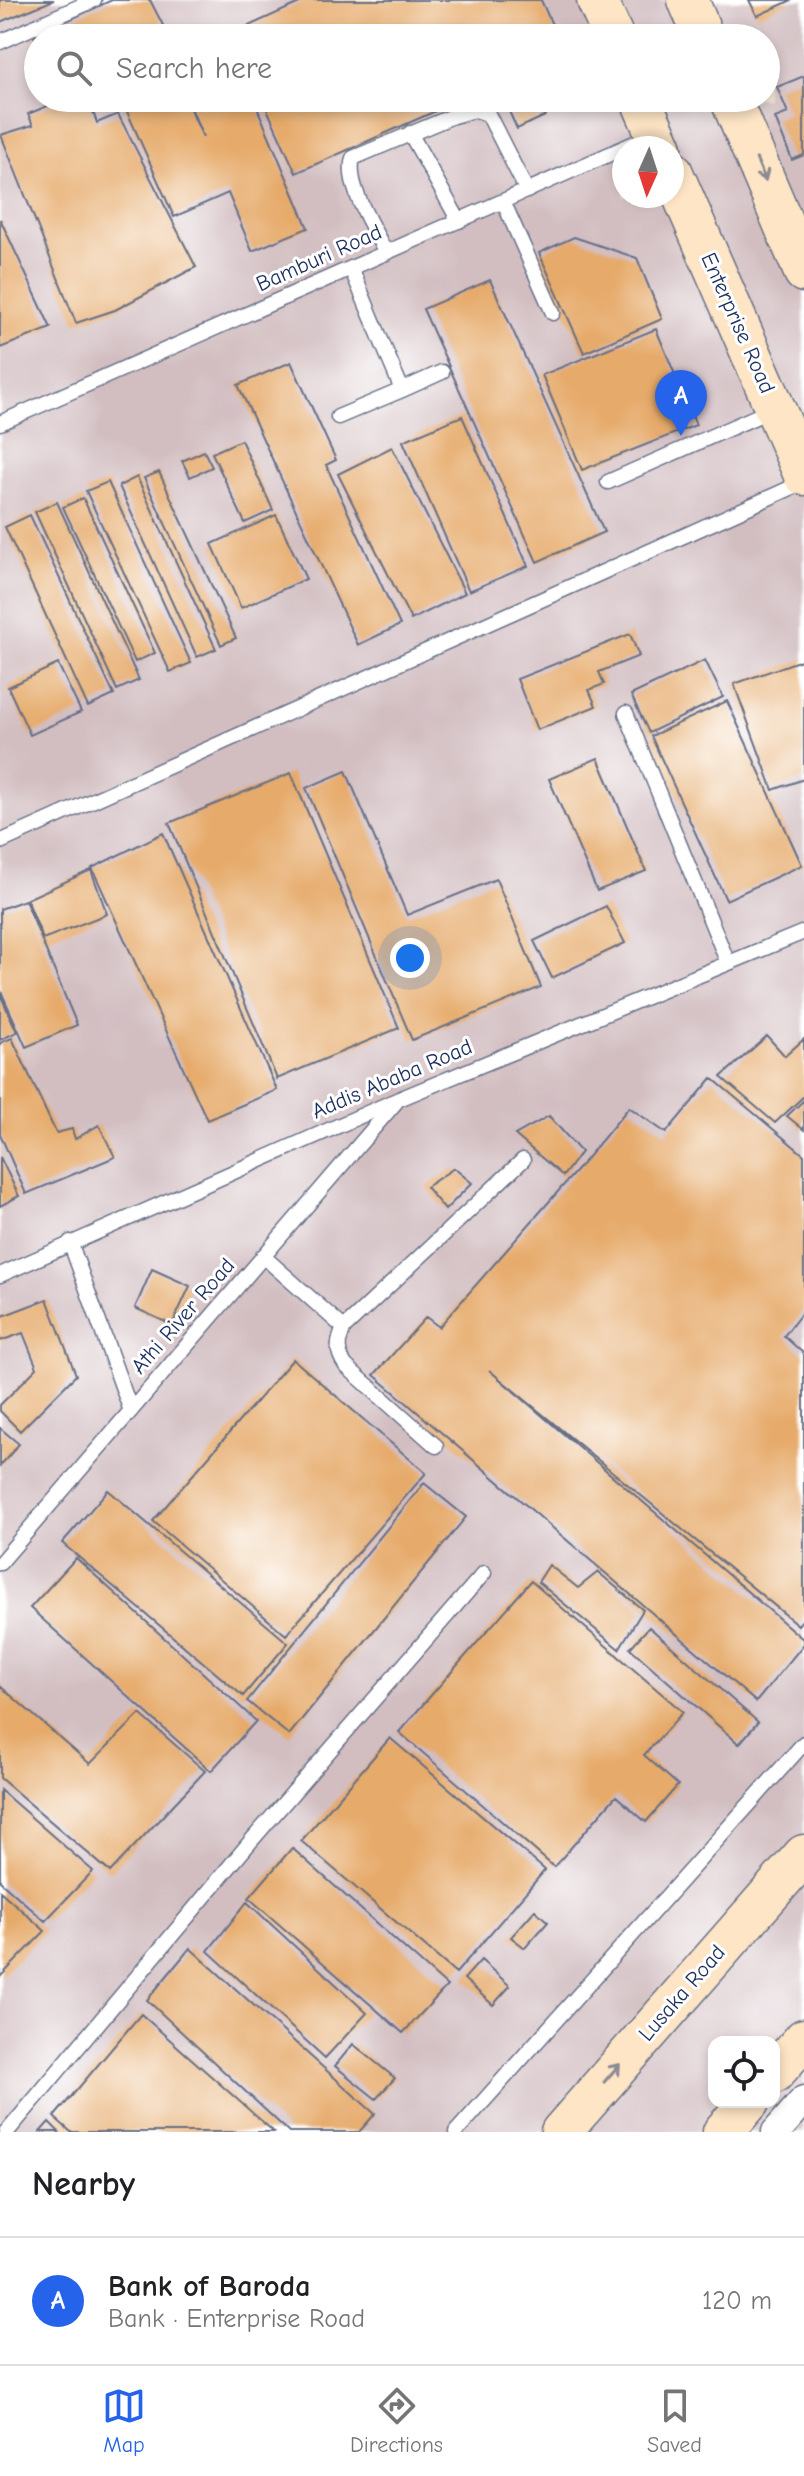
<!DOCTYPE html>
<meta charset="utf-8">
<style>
:root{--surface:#fff;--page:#f2f2f2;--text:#202124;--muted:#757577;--line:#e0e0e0;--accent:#2563eb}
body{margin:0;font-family:"Comic Neue",sans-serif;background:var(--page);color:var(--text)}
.controls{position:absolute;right:24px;bottom:24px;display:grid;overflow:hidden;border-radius:16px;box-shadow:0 4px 12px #0003}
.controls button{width:72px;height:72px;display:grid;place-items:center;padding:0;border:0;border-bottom:2px solid var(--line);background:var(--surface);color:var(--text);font:40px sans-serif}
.compass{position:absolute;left:612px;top:136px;width:72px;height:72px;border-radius:50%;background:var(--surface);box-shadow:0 4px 12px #0003;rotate:183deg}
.you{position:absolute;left:410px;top:958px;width:28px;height:28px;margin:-20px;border:6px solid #fff;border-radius:50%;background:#1a73e8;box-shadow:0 0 0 12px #1a73e833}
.badge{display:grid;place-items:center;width:52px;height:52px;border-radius:50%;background:var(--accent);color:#fff;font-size:26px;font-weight:700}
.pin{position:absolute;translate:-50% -66px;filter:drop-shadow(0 2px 4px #0008)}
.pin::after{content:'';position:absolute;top:42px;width:28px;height:24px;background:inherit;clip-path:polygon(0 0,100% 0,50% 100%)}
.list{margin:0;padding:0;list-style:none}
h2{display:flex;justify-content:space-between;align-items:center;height:104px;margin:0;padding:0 32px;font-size:34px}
h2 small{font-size:26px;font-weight:400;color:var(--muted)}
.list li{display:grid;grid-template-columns:52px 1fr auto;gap:24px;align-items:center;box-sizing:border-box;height:128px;padding:0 32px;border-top:2px solid var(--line)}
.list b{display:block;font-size:30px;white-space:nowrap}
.list p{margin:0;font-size:26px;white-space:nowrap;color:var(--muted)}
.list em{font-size:26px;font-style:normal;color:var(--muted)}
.icon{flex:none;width:44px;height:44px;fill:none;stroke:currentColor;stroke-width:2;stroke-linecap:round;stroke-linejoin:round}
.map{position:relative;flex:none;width:804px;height:2132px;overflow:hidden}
.search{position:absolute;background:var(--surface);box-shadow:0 4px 12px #0003;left:24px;right:24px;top:24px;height:88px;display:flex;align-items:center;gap:20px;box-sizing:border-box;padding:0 28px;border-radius:44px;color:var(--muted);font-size:30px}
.sheet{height:232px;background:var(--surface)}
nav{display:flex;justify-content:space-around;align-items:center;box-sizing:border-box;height:112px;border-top:2px solid var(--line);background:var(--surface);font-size:22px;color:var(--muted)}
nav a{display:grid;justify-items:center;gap:4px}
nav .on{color:var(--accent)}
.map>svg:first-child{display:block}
.industrial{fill:#d2bec1;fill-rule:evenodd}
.building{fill:#e6aa6b}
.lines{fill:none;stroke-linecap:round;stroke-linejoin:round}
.service-casing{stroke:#676f86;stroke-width:17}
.minor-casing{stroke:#676f86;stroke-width:31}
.secondary-casing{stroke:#676f86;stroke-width:43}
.service{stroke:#fff;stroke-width:14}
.minor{stroke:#fff;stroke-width:28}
.secondary{stroke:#fde5c5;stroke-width:40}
.oneway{stroke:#8c8a92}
.labels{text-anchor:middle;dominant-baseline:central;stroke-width:6;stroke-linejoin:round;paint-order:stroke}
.street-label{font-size:22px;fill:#1b2f5e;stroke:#fff}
</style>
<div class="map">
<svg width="804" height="2132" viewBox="0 0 804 2132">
<rect width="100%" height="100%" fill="#fff"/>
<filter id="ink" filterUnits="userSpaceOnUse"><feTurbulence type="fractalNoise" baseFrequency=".0125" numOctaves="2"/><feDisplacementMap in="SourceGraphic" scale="16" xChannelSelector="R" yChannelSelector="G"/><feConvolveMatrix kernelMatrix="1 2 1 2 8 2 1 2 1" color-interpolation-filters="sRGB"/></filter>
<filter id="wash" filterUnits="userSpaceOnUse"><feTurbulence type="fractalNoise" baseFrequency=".006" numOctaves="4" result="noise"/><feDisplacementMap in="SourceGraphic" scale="32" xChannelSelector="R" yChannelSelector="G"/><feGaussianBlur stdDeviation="1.8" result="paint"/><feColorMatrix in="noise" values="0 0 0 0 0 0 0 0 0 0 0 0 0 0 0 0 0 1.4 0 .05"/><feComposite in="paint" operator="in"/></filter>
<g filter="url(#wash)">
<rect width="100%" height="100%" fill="#f3e7cf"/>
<!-- industrial -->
<path class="industrial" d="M 0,0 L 804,0 L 804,2132 L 0,2132 ZM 38,38 L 766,38 L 766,98 L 38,98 ZM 624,148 L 672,148 L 672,196 L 624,196 ZM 714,2042 L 774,2042 L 774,2102 L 714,2102 Z"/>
<g id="blocks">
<!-- building -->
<path class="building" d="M 0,0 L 54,0 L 0,22 Z
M 112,0 L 150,0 L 169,37 L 38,38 L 38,44 L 34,36 Z
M 306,0 L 541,0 L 558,38 L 235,38 L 233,33 Z
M 749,0 L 792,0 L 757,16 Z
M 223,28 L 227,38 L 200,38 Z
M 804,76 L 804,155 L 792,160 L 775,118 L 788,113 L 777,87 Z
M 67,98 L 88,98 L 97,123 L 118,114 L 196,267 L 115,310 L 76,323 L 1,135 L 33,125 L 28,114 Z
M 121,98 L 185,98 L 203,137 L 187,98 L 253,98 L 308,228 L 252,251 L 228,193 L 174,217 Z
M 262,98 L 465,98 L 296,173 Z
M 503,98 L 554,98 L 545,116 L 517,129 Z
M 0,219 L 51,328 L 0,348 Z
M 574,237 L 637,258 L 662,319 L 584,353 L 539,253 Z
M 490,280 L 604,532 L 537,562 L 423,309 Z
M 656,329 L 696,425 L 582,470 L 542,375 Z
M 291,362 L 336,460 L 326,465 L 400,625 L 358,645 L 238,385 Z
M 462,416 L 528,566 L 469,591 L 403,441 Z
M 241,440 L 273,510 L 245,523 L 212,453 Z
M 392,447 L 465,593 L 411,620 L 338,474 Z
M 204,451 L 212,467 L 190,477 L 182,461 Z
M 159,472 L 236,638 L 221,645 L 144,478 Z
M 137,477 L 216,649 L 197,657 L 119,486 Z
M 108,482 L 191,663 L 170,672 L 86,491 Z
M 83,498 L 155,653 L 135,662 L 63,507 Z
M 57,502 L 139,680 L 117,690 L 35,512 Z
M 30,515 L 114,695 L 88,707 L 5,527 Z
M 276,515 L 306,579 L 241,608 L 212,544 Z
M 630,634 L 639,656 L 599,672 L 604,684 L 589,690 L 596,706 L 537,730 L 517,679 Z
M 804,659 L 804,779 L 773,790 L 734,684 Z
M 705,660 L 723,697 L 649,733 L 631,695 Z
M 58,664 L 81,712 L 30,735 L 8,687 Z
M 727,701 L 802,865 L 726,900 L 651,736 Z
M 598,758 L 646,871 L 597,891 L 549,779 Z
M 346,771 L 407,915 L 496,879 L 541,987 L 412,1040 L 306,788 Z
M 291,773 L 399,1028 L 277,1079 L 169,823 Z
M 163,833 L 277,1090 L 207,1120 L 92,868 Z
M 91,870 L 107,914 L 43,939 L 27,899 Z
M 25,900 L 77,1025 L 26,1047 L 0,989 L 0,909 Z
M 606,906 L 625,943 L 552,978 L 534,941 Z
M 0,994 L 17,1032 L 0,1040 Z
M 767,1036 L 785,1056 L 804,1039 L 804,1096 L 775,1123 L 721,1077 Z
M 12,1038 L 56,1133 L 72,1129 L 75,1139 L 99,1125 L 115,1157 L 26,1194 L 0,1134 L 0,1043 Z
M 712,1078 L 804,1155 L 804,1310 L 784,1336 L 804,1354 L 804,1618 L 798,1625 L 489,1370 L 804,1640 L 804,1644 L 756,1702 L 374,1375 L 426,1317 L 439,1327 L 583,1163 L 629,1107 L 666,1133 Z
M 804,1100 L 804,1130 L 787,1116 Z
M 549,1116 L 581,1152 L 563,1176 L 515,1135 Z
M 0,1157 L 19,1196 L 0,1206 Z
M 454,1168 L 472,1183 L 445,1210 L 426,1187 Z
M 152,1269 L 190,1286 L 172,1325 L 135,1308 Z
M 47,1299 L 76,1375 L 20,1431 L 0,1411 L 0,1405 L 37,1368 L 23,1333 L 0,1341 L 0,1317 Z
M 293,1359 L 426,1473 L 286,1635 L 153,1521 Z
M 0,1428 L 19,1444 L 0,1466 Z
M 424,1483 L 466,1517 L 289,1735 L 247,1701 Z
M 108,1490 L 288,1643 L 243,1696 L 62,1543 Z
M 76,1558 L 256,1721 L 211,1771 L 30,1608 Z
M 549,1565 L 578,1588 L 598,1572 L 643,1610 L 619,1649 L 538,1582 Z
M 531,1581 L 683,1712 L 644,1755 L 678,1785 L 646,1822 L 616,1796 L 554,1867 L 399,1732 Z
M 649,1627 L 758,1722 L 739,1744 L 630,1648 Z
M 0,1686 L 90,1764 L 140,1714 L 205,1771 L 110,1872 L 0,1778 Z
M 390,1738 L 545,1870 L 456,1973 L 301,1841 Z
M 0,1790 L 93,1871 L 45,1921 L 0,1881 Z
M 292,1848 L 447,1986 L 403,2033 L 249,1898 Z
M 0,1891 L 45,1931 L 0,1977 Z
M 247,1902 L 367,2013 L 325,2058 L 208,1951 Z
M 535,1910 L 548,1922 L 525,1948 L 511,1937 Z
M 190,1948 L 375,2114 L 359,2132 L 289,2132 L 147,2000 Z
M 481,1960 L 510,1986 L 493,2005 L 464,1979 Z
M 141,2014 L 274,2132 L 71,2132 L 54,2117 Z
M 353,2044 L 395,2078 L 376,2099 L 335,2066 Z
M 49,2122 L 59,2132 L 40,2132 Z"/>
</g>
</g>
<g filter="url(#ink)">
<use href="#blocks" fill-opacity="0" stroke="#676f86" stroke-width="2"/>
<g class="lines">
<!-- service casing -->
<g class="service-casing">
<path id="service" d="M 0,42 L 94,0
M 410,133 L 459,221
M 503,201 L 553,313
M 386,253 C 374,228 345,185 353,158 L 453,116 L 475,110 L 488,114 L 527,191
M 351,268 L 402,390 L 442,372
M 338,417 L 402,390
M 0,423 L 655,134
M 608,482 L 771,410
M 626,713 L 728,963
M 0,842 L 804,482
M 70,1242 L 131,1411
M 263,1256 L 344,1328
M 0,1275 L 399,1099 L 804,932
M 436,1446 L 346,1366 C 336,1352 337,1343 344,1328 L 523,1160
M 0,1563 L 396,1102
M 7,2132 L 251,1841 L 484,1573
M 456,2132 L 804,1743"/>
</g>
<!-- minor casing -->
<g class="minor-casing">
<path id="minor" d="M 776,2132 L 804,2100"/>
</g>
<!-- secondary casing -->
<g class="secondary-casing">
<path id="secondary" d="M 597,0 L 614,38
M 688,0 L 704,38
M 640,98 L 662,148
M 730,98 L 804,272
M 672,171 L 804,475
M 774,2073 L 804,2039
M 561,2132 L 804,1855
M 723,2132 L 749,2102"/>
</g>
<!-- service -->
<use href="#service" class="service"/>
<!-- minor -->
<use href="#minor" class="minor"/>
<!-- secondary -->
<use href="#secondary" class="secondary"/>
</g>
<!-- one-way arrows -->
<defs><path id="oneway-shaft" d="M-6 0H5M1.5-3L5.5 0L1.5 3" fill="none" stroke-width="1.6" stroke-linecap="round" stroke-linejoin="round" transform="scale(2)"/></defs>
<g class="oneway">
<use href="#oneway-shaft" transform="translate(761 170) rotate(67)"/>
<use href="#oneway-shaft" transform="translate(612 2073) rotate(-49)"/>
</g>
</g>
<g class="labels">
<!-- street labels -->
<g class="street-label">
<text transform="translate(319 258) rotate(-24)">Bamburi Road</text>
<text transform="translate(738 323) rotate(66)">Enterprise Road</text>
<text transform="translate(392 1079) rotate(-23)">Addis Ababa Road</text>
<text transform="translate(183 1316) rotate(-49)">Athi River Road</text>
<text transform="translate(682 1993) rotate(-49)">Lusaka Road</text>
</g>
</g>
</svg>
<div class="controls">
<button><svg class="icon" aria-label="locate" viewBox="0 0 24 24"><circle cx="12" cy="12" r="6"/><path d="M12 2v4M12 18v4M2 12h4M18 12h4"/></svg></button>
</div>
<svg class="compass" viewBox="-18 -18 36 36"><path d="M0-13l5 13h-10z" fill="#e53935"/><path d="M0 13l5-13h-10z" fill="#757577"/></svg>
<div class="you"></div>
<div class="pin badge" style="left:681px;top:436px">A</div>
<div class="search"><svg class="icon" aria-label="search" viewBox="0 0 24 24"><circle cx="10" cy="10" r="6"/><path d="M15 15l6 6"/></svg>Search here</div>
</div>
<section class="sheet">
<h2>Nearby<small></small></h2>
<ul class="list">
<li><span class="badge">A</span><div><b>Bank of Baroda</b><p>Bank · Enterprise Road</p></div><em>120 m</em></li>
</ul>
</section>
<nav>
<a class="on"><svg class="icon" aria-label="map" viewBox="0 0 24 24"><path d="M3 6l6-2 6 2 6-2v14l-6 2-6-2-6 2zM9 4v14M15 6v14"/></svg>Map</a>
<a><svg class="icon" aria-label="directions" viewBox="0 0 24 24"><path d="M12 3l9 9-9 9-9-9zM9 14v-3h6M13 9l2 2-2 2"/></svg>Directions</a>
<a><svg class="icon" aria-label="saved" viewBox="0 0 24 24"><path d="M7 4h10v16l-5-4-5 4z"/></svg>Saved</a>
</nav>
